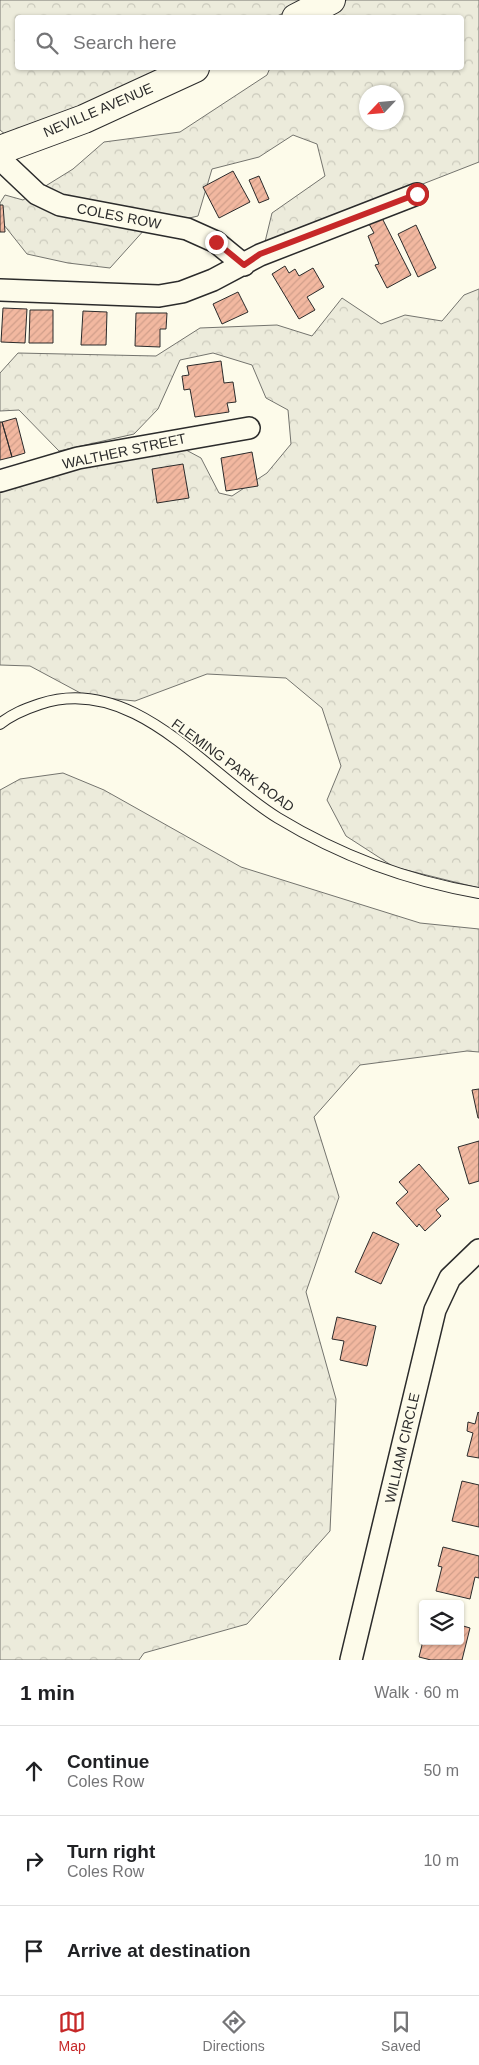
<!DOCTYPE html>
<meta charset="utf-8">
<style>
:root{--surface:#fff;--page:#f6f6f6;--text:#202124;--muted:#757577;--line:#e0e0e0;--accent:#c62828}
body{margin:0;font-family:Helvetica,sans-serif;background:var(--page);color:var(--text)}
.controls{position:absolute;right:15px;bottom:15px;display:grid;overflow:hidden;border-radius:5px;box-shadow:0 1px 4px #0004}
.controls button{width:45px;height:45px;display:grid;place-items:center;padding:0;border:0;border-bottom:1px solid var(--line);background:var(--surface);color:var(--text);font:25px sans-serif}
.compass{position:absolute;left:359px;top:85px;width:45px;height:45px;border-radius:50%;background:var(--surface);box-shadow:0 1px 4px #0004;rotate:244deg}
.stop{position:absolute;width:15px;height:15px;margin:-11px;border:4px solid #c62828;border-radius:50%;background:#fff}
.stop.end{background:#c62828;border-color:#fff;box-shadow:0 1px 5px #0008}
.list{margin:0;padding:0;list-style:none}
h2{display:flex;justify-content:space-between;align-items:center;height:65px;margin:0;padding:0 20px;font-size:21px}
h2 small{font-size:16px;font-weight:400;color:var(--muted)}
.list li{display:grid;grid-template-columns:32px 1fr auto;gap:15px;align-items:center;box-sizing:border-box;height:90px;padding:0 20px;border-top:1px solid var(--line)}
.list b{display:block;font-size:19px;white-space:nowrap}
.list p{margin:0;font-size:16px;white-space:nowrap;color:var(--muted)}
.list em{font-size:16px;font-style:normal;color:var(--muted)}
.icon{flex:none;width:28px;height:28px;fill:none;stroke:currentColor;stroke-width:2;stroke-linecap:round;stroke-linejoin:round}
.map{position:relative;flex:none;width:479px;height:1660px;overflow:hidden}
.search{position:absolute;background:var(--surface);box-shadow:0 1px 4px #0004;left:15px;right:15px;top:15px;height:55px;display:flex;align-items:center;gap:12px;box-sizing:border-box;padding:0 18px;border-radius:5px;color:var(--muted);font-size:19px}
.sheet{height:335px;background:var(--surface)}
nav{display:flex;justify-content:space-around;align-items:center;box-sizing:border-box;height:70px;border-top:1px solid var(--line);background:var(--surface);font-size:14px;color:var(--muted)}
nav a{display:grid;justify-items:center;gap:2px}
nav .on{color:var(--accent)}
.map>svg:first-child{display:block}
.forest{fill:url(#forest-crowns);stroke:#74746e;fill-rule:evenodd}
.building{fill:url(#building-hatch);stroke:#2b2b2b}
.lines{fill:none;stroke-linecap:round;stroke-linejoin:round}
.lane-casing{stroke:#2b2b2b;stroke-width:12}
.street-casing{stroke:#2b2b2b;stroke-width:24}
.secondary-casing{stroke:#2b2b2b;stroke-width:30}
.lane{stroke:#fdfbea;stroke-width:10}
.street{stroke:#fdfbea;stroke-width:21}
.secondary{stroke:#fdfbea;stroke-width:28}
.route{stroke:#c62828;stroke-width:6}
.labels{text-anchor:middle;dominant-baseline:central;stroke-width:4;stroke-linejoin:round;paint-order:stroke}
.street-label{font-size:14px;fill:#2b2b2b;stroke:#fdfbea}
</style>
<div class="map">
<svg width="479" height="1660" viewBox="0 0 479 1660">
<defs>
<pattern id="forest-crowns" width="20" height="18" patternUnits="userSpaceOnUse" patternTransform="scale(1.25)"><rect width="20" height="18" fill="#ecebdb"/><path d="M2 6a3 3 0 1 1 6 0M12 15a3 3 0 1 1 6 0" fill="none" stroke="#cbcabc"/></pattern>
<pattern id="building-hatch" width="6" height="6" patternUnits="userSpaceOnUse" patternTransform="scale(1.25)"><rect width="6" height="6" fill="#f2b8a0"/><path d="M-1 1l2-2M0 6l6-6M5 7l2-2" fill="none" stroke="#d09e8a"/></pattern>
</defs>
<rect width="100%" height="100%" fill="#fdfbea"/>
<!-- forest -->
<path class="forest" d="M 0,0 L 311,0 L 275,17 L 18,18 L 18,68 L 173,68 L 79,113 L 6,135 L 0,130 Z
M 347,0 L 479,0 L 479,162 L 264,246 L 272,213 L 325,176 L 317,144 L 293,135 L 259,157 L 212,169 L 198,216 L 146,228 L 110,268 L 68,263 L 27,254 L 0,220 L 0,203 L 5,195 L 23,200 L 73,169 L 104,142 L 180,132 L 267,75 L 270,68 L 462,68 L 462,18 L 311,17 ZM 366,92 L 396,92 L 396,122 L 366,122 Z
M 479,289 L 479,888 L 394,867 L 346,836 L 327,800 L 341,766 L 322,708 L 286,678 L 207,674 L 135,701 L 86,696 L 30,666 L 0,665 L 0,486 L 173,443 L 201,458 L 219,493 L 232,496 L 267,473 L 291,444 L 288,410 L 266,398 L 252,365 L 213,353 L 180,360 L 158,409 L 134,434 L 59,451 L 19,410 L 0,411 L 0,373 L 18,353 L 156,356 L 200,328 L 277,325 L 312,336 L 342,298 L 381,324 L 405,315 L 442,321 L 464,295 Z
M 63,773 L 104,790 L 241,867 L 420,923 L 479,929 L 479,1052 L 467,1051 L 360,1065 L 314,1117 L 339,1197 L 306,1292 L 336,1399 L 330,1531 L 247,1624 L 144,1653 L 139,1660 L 0,1660 L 0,790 L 20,779 Z"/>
<!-- building -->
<path class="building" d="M 233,171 L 250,202 L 219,218 L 203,187 Z
M 259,176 L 269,199 L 259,203 L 249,180 Z
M 0,205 L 3,205 L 5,232 L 0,232 Z
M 382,218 L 411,275 L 387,288 L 375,265 L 379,264 L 368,236 L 374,233 L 369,224 Z
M 416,225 L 436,268 L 418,277 L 398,234 Z
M 285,266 L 289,273 L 295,269 L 299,276 L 313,268 L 324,287 L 307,297 L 315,310 L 299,319 L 272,274 Z
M 238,292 L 248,312 L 222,324 L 213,304 Z
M 3,308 L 27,309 L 25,343 L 1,342 Z
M 30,310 L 53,310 L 53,343 L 29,343 Z
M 83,311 L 107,312 L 106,345 L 81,345 Z
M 136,313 L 167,313 L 166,329 L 160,329 L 160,347 L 135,346 Z
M 221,361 L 224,383 L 233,382 L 236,402 L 227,403 L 229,412 L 195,417 L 190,389 L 184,390 L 182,376 L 189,375 L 187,366 Z
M 16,418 L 25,453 L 12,457 L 2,422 Z
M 0,422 L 2,422 L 12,457 L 0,460 Z
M 252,452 L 258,486 L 226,491 L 221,458 Z
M 183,464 L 189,498 L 157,503 L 152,469 Z
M 479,1089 L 479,1118 L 478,1118 L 472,1090 Z
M 479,1141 L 479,1181 L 469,1184 L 458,1147 Z
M 419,1164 L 449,1199 L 436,1210 L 441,1216 L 425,1231 L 419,1224 L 417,1227 L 396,1203 L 408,1192 L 399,1182 Z
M 373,1232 L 399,1244 L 381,1284 L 355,1272 Z
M 337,1317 L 376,1326 L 367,1366 L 340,1360 L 344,1341 L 332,1339 Z
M 478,1412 L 479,1413 L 479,1458 L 467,1456 L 473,1433 L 467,1431 L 468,1422 L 475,1424 Z
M 462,1481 L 479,1485 L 479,1527 L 452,1521 Z
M 443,1547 L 479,1556 L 479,1578 L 475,1577 L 470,1599 L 436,1591 L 442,1567 L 438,1566 Z
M 460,1625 L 470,1628 L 462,1660 L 431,1660 L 419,1657 L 423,1641 L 460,1641 Z"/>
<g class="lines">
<!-- lane casing -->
<g class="lane-casing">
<path id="lane" d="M 0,724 C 12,714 25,709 40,704 C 134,673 206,774 278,818 C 339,855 409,881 479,893"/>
</g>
<!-- street casing -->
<g class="street-casing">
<path id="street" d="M 0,159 L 37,194 L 60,205 L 187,229 L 216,242 L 244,265
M 0,290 L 159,296 L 182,292 L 213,280 L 260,255 L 417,194
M 0,481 L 78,458 L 249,428
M 351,1660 L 435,1310 L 450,1278 L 479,1250"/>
</g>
<!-- secondary casing -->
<g class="secondary-casing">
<path id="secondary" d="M 296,18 L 331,0
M 0,150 L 84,119 L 195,68"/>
</g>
<!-- lane -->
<use href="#lane" class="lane"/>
<!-- street -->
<use href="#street" class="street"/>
<!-- secondary -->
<use href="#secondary" class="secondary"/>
</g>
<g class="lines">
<!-- route -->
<path class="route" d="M 216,242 L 244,265 L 260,254 L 417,194"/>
</g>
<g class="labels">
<!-- street labels -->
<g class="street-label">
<text transform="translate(98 110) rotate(-23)">NEVILLE AVENUE</text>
<text transform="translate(119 216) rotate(11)">COLES ROW</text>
<text transform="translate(124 451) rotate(-12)">WALTHER STREET</text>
<text transform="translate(233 765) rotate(36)">FLEMING PARK ROAD</text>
<text transform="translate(402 1448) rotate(-77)">WILLIAM CIRCLE</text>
</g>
</g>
</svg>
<div class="controls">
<button><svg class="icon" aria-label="layers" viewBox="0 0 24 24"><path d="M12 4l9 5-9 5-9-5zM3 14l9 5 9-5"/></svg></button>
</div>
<svg class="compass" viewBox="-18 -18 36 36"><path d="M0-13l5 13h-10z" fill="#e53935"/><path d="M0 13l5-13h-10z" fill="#757577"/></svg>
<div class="stop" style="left:417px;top:194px"></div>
<div class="stop end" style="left:216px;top:242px"></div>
<div class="search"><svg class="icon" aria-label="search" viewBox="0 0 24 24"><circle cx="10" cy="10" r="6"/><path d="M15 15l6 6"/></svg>Search here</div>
</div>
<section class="sheet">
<h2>1 min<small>Walk · 60 m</small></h2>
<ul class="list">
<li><svg class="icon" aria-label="ahead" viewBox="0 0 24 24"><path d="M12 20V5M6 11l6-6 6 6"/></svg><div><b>Continue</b><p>Coles Row</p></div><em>50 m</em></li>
<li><svg class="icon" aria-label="right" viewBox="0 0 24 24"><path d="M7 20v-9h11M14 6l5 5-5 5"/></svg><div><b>Turn right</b><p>Coles Row</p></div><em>10 m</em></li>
<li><svg class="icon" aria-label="arrive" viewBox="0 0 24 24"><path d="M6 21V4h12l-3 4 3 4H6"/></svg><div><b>Arrive at destination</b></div></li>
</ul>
</section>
<nav>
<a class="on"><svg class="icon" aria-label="map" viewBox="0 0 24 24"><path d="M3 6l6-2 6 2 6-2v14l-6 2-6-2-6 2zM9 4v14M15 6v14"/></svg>Map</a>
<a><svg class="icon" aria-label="directions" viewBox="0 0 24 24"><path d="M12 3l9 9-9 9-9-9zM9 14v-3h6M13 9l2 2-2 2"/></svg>Directions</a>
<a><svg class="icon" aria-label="saved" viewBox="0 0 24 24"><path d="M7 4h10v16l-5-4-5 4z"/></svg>Saved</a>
</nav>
